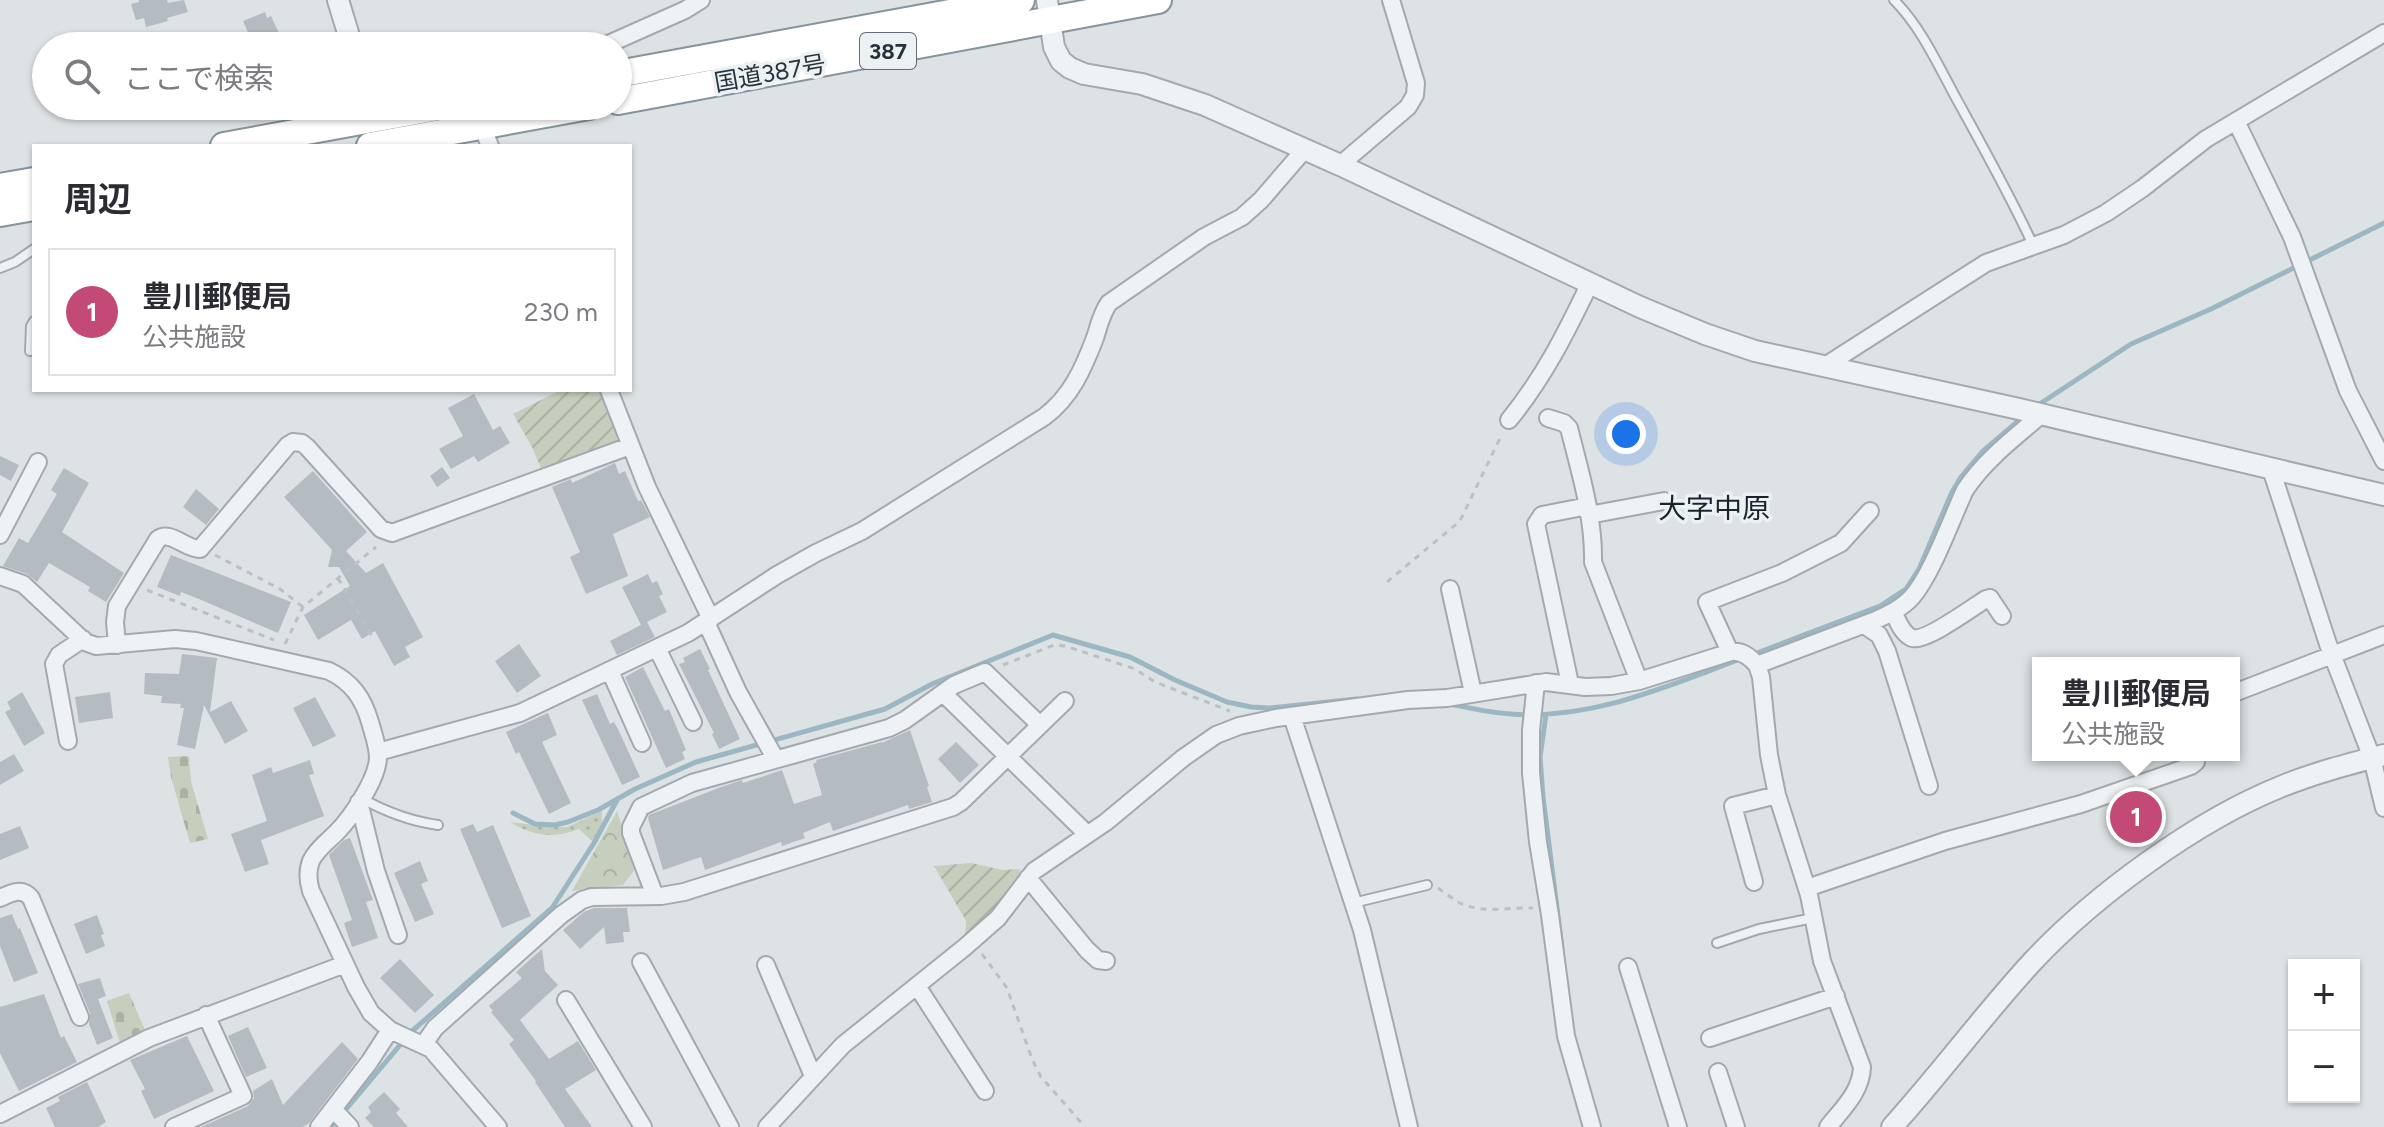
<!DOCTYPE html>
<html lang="ja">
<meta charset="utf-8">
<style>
:root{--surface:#fff;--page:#f7f7f7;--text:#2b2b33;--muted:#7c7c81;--line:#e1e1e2;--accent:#c34977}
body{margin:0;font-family:Figtree,"Noto Sans JP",sans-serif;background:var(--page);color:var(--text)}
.controls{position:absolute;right:24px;bottom:24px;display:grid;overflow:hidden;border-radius:0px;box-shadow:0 2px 6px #0004}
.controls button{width:72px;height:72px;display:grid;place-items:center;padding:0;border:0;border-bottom:2px solid var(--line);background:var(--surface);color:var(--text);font:40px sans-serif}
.you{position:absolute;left:1626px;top:434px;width:28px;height:28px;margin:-20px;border:6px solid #fff;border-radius:50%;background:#1a73e8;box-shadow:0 0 0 12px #1a73e833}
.badge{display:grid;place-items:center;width:52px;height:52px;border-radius:50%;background:var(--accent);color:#fff;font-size:26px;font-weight:700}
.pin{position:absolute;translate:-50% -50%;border:4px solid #fff;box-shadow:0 2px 8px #0006}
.popup{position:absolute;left:2032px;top:657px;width:208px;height:104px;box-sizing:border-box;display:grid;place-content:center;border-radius:0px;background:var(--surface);filter:drop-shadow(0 2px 6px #0005);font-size:26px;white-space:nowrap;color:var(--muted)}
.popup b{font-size:30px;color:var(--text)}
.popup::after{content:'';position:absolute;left:50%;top:100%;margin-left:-16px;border:16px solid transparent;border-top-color:var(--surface)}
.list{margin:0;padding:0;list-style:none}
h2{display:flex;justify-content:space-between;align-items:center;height:104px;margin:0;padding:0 32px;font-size:34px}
h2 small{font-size:26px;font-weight:400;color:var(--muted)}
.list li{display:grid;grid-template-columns:52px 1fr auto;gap:24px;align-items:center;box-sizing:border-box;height:128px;margin:0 16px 16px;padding:0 16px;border:2px solid var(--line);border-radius:0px}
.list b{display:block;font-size:30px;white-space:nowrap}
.list p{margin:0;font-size:26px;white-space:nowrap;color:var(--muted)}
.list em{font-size:26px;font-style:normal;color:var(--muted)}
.icon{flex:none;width:44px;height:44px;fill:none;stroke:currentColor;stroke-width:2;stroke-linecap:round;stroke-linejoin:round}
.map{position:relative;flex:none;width:2384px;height:1127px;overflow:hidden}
.search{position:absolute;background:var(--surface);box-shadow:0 2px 6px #0004;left:32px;top:32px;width:600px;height:88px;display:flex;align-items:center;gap:20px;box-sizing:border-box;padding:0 28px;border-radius:44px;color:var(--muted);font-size:30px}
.panel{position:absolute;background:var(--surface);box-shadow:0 2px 6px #0004;left:32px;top:144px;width:600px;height:248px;border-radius:0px}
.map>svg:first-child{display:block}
.grass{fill:url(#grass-dots)}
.cemetery{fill:url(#cemetery-stones)}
.park{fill:url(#park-crowns)}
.garden{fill:url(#garden-furrows)}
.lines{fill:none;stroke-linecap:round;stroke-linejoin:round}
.stream{stroke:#9ab7c3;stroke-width:5}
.building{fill:#b4bcc2}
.service-casing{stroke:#a3aaaf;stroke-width:12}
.minor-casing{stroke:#a3aaaf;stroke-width:20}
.tertiary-casing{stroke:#a3aaaf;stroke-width:24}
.trunk-casing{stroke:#85939b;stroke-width:30}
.path{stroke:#bbc0c4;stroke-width:3;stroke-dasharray:6 6;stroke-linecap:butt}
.service{stroke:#eff2f4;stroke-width:8}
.minor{stroke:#eff2f4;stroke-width:16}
.tertiary{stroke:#eff2f4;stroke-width:20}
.trunk{stroke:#fff;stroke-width:26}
.labels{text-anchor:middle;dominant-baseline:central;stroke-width:7;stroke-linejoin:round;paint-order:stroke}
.shield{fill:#ecf1f3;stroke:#626c72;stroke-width:2}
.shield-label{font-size:22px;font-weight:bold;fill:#27333b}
.street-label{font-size:24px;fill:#27333b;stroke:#ecf1f3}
.quarter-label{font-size:28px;fill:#1a242b;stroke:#ecf1f3}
</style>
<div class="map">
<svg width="2384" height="1127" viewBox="0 0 2384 1127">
<defs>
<pattern id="grass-dots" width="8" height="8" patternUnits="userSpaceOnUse" patternTransform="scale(2)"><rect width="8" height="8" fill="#c6cfbe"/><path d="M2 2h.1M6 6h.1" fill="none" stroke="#aab2a4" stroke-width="1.8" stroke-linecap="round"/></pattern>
<pattern id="cemetery-stones" width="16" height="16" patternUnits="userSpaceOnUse" patternTransform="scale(2)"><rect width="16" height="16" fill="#c6cfbe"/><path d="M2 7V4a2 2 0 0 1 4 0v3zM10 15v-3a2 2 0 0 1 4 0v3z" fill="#aab2a4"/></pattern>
<pattern id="park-crowns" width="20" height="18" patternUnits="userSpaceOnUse" patternTransform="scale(2)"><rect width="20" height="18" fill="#c6cfbe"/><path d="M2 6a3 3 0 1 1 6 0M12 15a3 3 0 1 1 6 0" fill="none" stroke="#aab2a4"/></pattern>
<pattern id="garden-furrows" width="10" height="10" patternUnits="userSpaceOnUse" patternTransform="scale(2)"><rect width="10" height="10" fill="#c6cfbe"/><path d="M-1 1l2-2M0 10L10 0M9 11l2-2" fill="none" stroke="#aab2a4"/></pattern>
</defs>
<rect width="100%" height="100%" fill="#dde2e5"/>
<!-- grass -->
<path class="grass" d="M 602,811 L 602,826 L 593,842 L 579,829 C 554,839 532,836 510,822 L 553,827 L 567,827 Z"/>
<!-- cemetery -->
<path class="cemetery" d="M 189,756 L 191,781 L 208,839 L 190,843 L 171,777 L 168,757 Z
M 129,993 L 145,1030 L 120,1043 L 107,1001 Z"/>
<!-- park -->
<path class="park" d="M 617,811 L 636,868 L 623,885 L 572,891 Z"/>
<!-- garden -->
<path class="garden" d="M 561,390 L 600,390 L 618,441 L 615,448 L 543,473 L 532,447 L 513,414 Z
M 971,863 L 1003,870 L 1020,869 C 1017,899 985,920 965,940 L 966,921 L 934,866 Z"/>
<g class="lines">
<!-- stream -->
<path class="stream" d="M 2035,407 L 2131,344 L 2211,309 L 2384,223
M 1752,655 L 1880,606 L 1906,589 L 1919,569 L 1952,492 L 1961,477 L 1982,452 L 2024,416
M 1450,704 C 1470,708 1491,713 1511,714 C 1592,720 1668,686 1743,658
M 1546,715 L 1540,757 L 1543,797 L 1562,948
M 513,813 L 535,824 L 555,825 L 568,822 L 598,810 L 635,789 L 696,762 L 885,709 L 932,684 L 1053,635 L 1130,657 L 1175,680 L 1227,702 L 1251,707 L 1270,708 L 1357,699
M 331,1127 L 411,1032 L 552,908 L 594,843 L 617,800"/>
</g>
<!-- building -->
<path class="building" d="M 139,0 L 167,0 L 168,3 L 184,0 L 188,12 L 167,18 L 168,21 L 146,27 L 144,18 L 136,20 L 131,4 L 139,2 Z
M 265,12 L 267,18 L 271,16 L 285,46 L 254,46 L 243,21 Z
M 474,394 L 493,430 L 500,426 L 510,443 L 478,462 L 474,456 L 451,469 L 439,449 L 463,436 L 448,408 Z
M 0,456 L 19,465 L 11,481 L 0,475 Z
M 615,463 L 619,474 L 625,471 L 638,501 L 641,500 L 650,517 L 613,534 L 628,576 L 586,594 L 570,557 L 580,552 L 552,487 L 571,479 L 572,483 Z
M 442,467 L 450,478 L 437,487 L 430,476 Z
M 64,468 L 89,483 L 62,532 L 124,573 L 106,602 L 88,591 L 90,587 L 49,563 L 37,582 L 27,574 L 3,566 L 19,538 L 28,543 L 57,494 L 51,490 Z
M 313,471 L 367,532 L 346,551 L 366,573 L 383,563 L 423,637 L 405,647 L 410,657 L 394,666 L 375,631 L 362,639 L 351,620 L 318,640 L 304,615 L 350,586 L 339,567 L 328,567 L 332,550 L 284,497 Z
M 196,489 L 219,509 L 206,525 L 183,507 Z
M 171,555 L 291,602 L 278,633 L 199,599 L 181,592 L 180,596 L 157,587 Z
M 648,574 L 652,583 L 657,581 L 663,594 L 659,596 L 667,612 L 647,622 L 655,637 L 617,655 L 610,641 L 641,625 L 622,587 Z
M 519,644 L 541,676 L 517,693 L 495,661 Z
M 700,649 L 710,669 L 708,670 L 740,739 L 719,749 L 712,734 L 714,733 L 679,664 L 685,662 L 683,658 Z
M 182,654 L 217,658 L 210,712 L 231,701 L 248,731 L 225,744 L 204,705 L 195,749 L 177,745 L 184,708 L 180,708 L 181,704 L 161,703 L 162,696 L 144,694 L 145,673 L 179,674 Z
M 643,667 L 665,711 L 669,709 L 686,750 L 682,752 L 685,759 L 666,768 L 625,677 Z
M 22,692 L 45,733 L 24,746 L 5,712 L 11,709 L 7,702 Z
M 110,692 L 113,718 L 79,723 L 75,697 Z
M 597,694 L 610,724 L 614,722 L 618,729 L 640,777 L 622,785 L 582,700 Z
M 315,697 L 336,736 L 313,747 L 293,708 Z
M 548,713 L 557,735 L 542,742 L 571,803 L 549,814 L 519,752 L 516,754 L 506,732 Z
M 910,730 L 929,786 L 927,787 L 932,802 L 909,809 L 908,805 L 833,831 L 830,822 L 803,833 L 805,838 L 782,846 L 781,842 L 705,870 L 701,857 L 663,870 L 648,818 L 649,815 L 721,787 L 742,780 L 743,783 L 782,770 L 794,804 L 822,795 L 813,764 L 817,762 L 816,760 L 882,742 L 882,743 Z
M 956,742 L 979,765 L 960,783 L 938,759 Z
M 14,754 L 24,771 L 0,785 L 0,762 Z
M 310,760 L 314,774 L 309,775 L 324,816 L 261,840 L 269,864 L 245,872 L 231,834 L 267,821 L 252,775 L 271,767 L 273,773 Z
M 473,824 L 477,832 L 493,825 L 531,916 L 502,928 L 460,829 Z
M 20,826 L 29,848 L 0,860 L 0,834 Z
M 350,838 L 373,900 L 366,902 L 378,938 L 352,947 L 344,923 L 352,920 L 329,855 L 344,840 Z
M 420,861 L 428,881 L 421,884 L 434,914 L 415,922 L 394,873 Z
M 594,908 L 627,908 L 630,932 L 623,932 L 624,942 L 606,944 L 604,927 L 580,949 L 563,930 L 584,912 Z
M 12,914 L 18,929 L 20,928 L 38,973 L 14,982 L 0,946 L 0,918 Z
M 97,915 L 104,934 L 101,935 L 105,946 L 86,954 L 74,924 Z
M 542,949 L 545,971 L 558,985 L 520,1020 L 549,1059 L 578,1041 L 596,1070 L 565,1089 L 592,1127 L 565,1127 L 535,1082 L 536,1081 L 509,1044 L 514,1040 L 491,1012 L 493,1011 L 489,1006 L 522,978 L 516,972 Z
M 400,959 L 434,995 L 415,1013 L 380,978 Z
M 100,978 L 106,996 L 98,999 L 113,1038 L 97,1045 L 89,1024 L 90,1013 L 78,984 Z
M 44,994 L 61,1038 L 64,1036 L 77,1062 L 19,1091 L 0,1053 L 0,1007 Z
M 248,1027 L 267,1068 L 246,1077 L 228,1036 Z
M 187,1036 L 214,1091 L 154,1119 L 141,1091 L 145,1089 L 130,1060 Z
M 342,1042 L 358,1059 L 309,1123 L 303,1127 L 201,1127 L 248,1106 L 254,1098 L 253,1091 L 272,1079 L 283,1105 Z
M 87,1082 L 106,1122 L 98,1127 L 55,1127 L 46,1108 L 60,1101 L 58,1097 Z
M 384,1092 L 400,1109 L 396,1113 L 408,1127 L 374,1127 L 365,1118 L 371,1112 L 368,1107 Z"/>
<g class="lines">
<!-- service casing -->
<g class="service-casing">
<path id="service" d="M 1894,0 C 1921,27 1938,65 1956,98 C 1983,147 2010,195 2033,245
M 0,268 L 15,262 L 34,249
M 30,351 L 31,326 L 34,321
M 361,798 C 386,812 409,821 438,825
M 1353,903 L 1427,885
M 1717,943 L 1759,929 L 1813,918"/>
</g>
<!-- minor casing -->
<g class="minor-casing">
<path id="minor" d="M 604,46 L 685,10 L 701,0
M 2236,121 L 2292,237 L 2348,391 L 2384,461
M 482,126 L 490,146
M 1340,165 L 1408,107 L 1415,95 L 1416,83 L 1391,0
M 1825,366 L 1986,263 L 2064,235 L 2106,213 L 2143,188 L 2206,139 L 2384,33
M 609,390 L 647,487 L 711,619
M 1548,418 L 1564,423 L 1569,428 C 1580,472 1594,517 1593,562 L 1639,681
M 1509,420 C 1544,377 1566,333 1590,283
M 2271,469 L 2328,644 L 2372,758 L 2384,808
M 1589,515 L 1664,501
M 0,535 L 38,462
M 0,576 L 23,584 L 85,642 L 96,646 L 175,639 L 196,641 L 329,671 C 352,682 363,698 370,722 C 373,733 378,746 378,758 C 377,780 351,818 336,833 C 327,842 316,850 311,861 C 307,871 308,881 311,891 L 356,987 L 371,1013 L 390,1030 L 431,1049 L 498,1127
M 1450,589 L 1473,693
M 1893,612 C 1898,621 1902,634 1912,638 C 1926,642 1973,607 1986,599 L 1990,598 L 2002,616
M 706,622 L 738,692 L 775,758
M 1864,625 L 1879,635 L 1887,651 L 1929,786
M 117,645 L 115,622 L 117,606 L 158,539 C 171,530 185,549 200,549 L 288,445 L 293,442 L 302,443 L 307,447 L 381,529 L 392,533 L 630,446
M 657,648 L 693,722
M 1730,652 L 1707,602 L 1782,573 L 1841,543 L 1870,511
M 1757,665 L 1761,677 L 1769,755 L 1777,795 L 1809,895 L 1822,961 L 1862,1067 C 1861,1092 1843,1108 1828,1127
M 610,671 L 642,743
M 1536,683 L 1531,730 L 1531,773 L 1538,842 L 1550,915 L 1566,1036 L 1592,1127
M 1570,684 L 1536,524 L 1542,515 L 1588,506
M 943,693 L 1087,834
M 2234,693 L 2384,635
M 1292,716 L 1362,930 L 1409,1127
M 68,741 L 54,664 L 59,655 L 83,639
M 378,752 L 520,713 L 688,633 L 777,575 L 816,553 L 862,531 L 1044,417 C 1071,397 1083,369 1095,338 C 1099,326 1101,314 1109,303 L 1204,237 L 1242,217 L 1261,200 L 1305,149
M 359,802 L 376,871 L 398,935
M 1028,878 L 1087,950 L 1098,960 L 1106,961
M 1754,882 L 1733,806 L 1777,795
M 1807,888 L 1945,841 L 2081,804 L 2191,766 L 2196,762 L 2196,755
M 655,896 L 631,833 L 631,827 L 641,807 L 692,783 L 889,728 L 905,720 L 954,685 L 985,672 L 1040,725
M 0,898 C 11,893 22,887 31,898 L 80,1017
M 641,962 L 730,1127
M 766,965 L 813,1076
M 1628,967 L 1678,1127
M 917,986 L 985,1091
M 566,1000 L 643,1127
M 1710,1038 L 1836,996
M 424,1044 L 435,1028 L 561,915 L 582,900 L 592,897 L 661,896 L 684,892 L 953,807 L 961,802 L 1065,701
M 1718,1072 L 1736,1127
M 333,1109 L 350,1127
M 0,1114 L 149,1038 L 345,964
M 174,1127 L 243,1096 L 206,1015
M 319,1127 L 370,1061 L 390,1030
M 767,1127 L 843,1045 L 965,947 L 998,918 L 1034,871 L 1106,822 L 1183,758 L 1216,735 L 1239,726 L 1276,718 L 1408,700 L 1447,698 L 1546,682 L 1585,687 L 1611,686 L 1639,681 L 1731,652 C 1742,650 1750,657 1757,665 L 1876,620 C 1889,614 1902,608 1912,597 C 1932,574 1951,520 1965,490 C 1985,460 2014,438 2041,415"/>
</g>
<!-- tertiary casing -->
<g class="tertiary-casing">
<path id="tertiary" d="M 338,0 L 352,46
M 1047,0 L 1054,47 L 1061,61 L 1070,68 L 1084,74 L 1142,84 L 1205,105 L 1340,165 L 1640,307 L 1705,334 L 1755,351 L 2019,409 L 2384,495
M 1892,1127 C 1941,1073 1984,1014 2033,961 C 2095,895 2196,821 2280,787 C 2314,773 2349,764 2384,755"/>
</g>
<!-- trunk casing -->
<g class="trunk-casing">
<path id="trunk" d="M 618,74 L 1021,0
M 618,101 L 1158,0
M 224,146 L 443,106
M 370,146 L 589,106
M 0,187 L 34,181
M 0,213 L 34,207"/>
</g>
<!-- path -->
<path class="path" d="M 215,555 L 280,589 L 303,607
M 338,578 L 372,636
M 1387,582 L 1460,521 L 1502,434
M 147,590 L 274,640
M 285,644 L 303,607 L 376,547
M 1003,665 L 1054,645 L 1065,646 L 1135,669 L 1155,682 L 1230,711
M 1438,888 C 1445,893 1453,899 1460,903 C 1482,914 1510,907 1533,908
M 982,954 L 1007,988 L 1032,1059 L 1041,1077 L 1085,1127"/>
<!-- service -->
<use href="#service" class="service"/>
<!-- minor -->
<use href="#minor" class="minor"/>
<!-- tertiary -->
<use href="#tertiary" class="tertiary"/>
<!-- trunk -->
<use href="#trunk" class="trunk"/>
</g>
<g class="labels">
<!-- shield labels -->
<rect class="shield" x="860" y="33" width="56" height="36" rx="6"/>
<g class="shield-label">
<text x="888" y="51">387</text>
</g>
<!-- street labels -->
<g class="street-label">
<text transform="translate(770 73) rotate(-10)">国道387号</text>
</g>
<!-- quarter labels -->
<g class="quarter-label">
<text x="1714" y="508">大字中原</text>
</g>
</g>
</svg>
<div class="controls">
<button>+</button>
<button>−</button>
</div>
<div class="you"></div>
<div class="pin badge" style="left:2136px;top:817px">1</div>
<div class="popup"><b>豊川郵便局</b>公共施設</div>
<div class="search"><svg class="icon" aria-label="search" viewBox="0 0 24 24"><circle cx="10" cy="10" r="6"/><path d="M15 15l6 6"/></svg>ここで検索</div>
<section class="panel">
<h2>周辺<small></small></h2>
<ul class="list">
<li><span class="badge">1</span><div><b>豊川郵便局</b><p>公共施設</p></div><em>230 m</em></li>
</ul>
</section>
</div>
